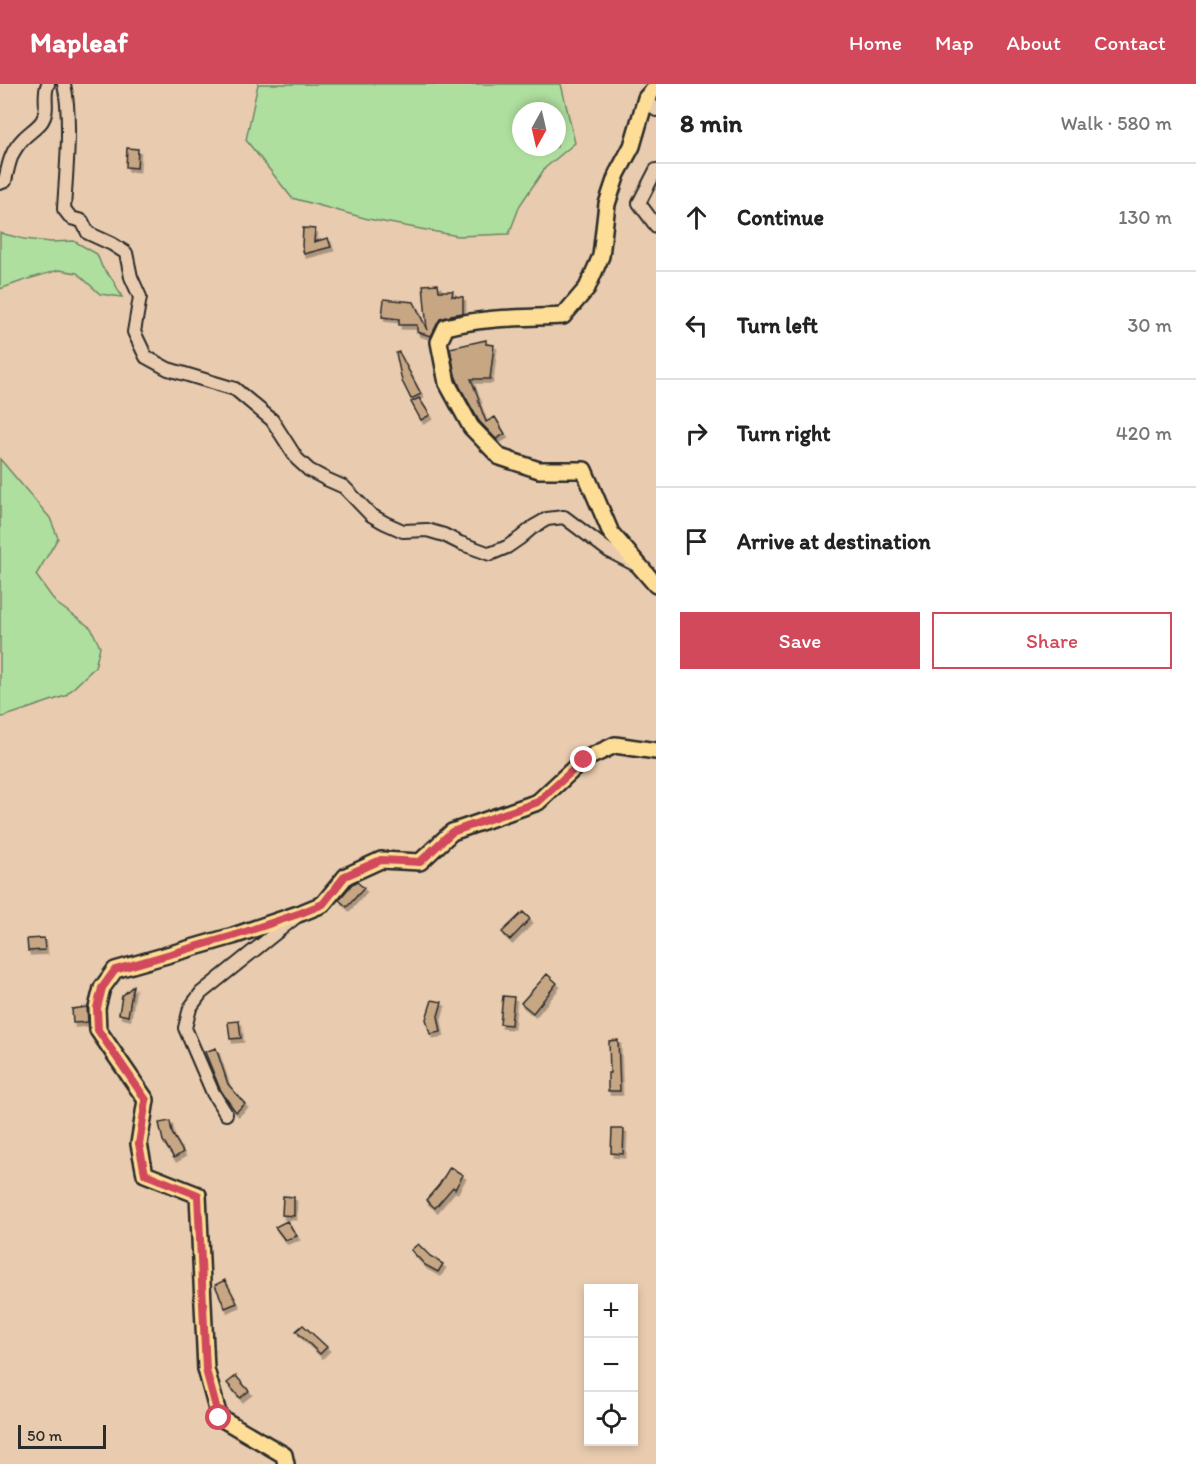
<!DOCTYPE html>
<meta charset="utf-8">
<style>
:root{--surface:#fff;--page:#f6f6f6;--text:#222;--muted:#767676;--line:#e0e0e0;--accent:#d1495b}
body{margin:0;font-family:Itim,sans-serif;background:var(--page);color:var(--text)}
.controls{position:absolute;right:18px;bottom:18px;display:grid;overflow:hidden;border-radius:0px;box-shadow:0 3px 9px #0003}
.controls button{width:54px;height:54px;display:grid;place-items:center;padding:0;border:0;border-bottom:2px solid var(--line);background:var(--surface);color:var(--text);font:30px sans-serif}
.compass{position:absolute;left:512px;top:18px;width:54px;height:54px;border-radius:50%;background:var(--surface);box-shadow:0 3px 9px #0003;rotate:188deg}
.scale{position:absolute;left:18px;bottom:15px;width:88px;box-sizing:border-box;padding-left:6px;border:3px solid #2b2b2b;border-top:0;font-size:16px;line-height:21px;white-space:nowrap;color:#2b2b2b;-webkit-text-stroke:4px #e9ccaf;paint-order:stroke}
.stop{position:absolute;width:18px;height:18px;margin:-14px;border:4px solid #d1495b;border-radius:50%;background:#fff}
.stop.end{background:#d1495b;border-color:#fff;box-shadow:0 2px 6px #0008}
.list{margin:0;padding:0;list-style:none}
h2{display:flex;justify-content:space-between;align-items:center;height:78px;margin:0;padding:0 24px;font-size:26px}
h2 small{font-size:20px;font-weight:400;color:var(--muted)}
.list li{display:grid;grid-template-columns:39px 1fr auto;gap:18px;align-items:center;box-sizing:border-box;height:108px;padding:0 24px;border-top:2px solid var(--line)}
.list b{display:block;font-size:22px;white-space:nowrap}
.list em{font-size:20px;font-style:normal;color:var(--muted)}
.actions{display:flex;gap:12px;padding:18px 24px}
.actions a{flex:1;padding:14px 0;border:2px solid var(--accent);border-radius:0px;text-align:center;font-size:21px;color:var(--accent)}
.actions .main{background:var(--accent);color:#fff}
.icon{flex:none;width:33px;height:33px;fill:none;stroke:currentColor;stroke-width:2;stroke-linecap:round;stroke-linejoin:round}
.map{position:relative;flex:none;width:656px;height:1380px;overflow:hidden}
header{display:flex;align-items:center;gap:36px;box-sizing:border-box;height:84px;padding:0 30px;background:var(--accent);color:#fff}
header strong{font-size:28px}
nav{display:flex;gap:33px;margin-inline-start:auto;font-size:21px}
main{display:flex}
aside{flex:1;background:var(--surface)}
.map>svg:first-child{display:block}
.green{fill:#afdf9f;stroke:#6d8565;stroke-width:1.5;fill-rule:evenodd}
.building{fill:#c7a684;stroke:#2b2b2b;stroke-width:1.5;filter:url(#shadow)}
.lines{fill:none;stroke-linecap:round;stroke-linejoin:round}
.minor-casing{stroke:#2b2b2b;stroke-width:16}
.major-casing{stroke:#2b2b2b;stroke-width:20}
.minor{stroke:#e9ccaf;stroke-width:12}
.major{stroke:#fedd96;stroke-width:15}
.route{stroke:#d1495b;stroke-width:8}
</style>
<header>
<strong>Mapleaf</strong>
<nav><a>Home</a><a>Map</a><a>About</a><a>Contact</a></nav>
</header>
<main>
<div class="map">
<svg width="656" height="1380" viewBox="0 0 656 1380">
<defs>
<filter id="shadow"><feDropShadow dx="2.5" dy="4" stdDeviation="0" flood-color="#0004"/></filter>
</defs>
<rect width="100%" height="100%" fill="#e9ccaf"/>
<filter id="ink" filterUnits="userSpaceOnUse"><feTurbulence type="fractalNoise" baseFrequency=".0167" numOctaves="2"/><feDisplacementMap in="SourceGraphic" scale="12" xChannelSelector="R" yChannelSelector="G"/><feConvolveMatrix kernelMatrix="1 2 1 2 8 2 1 2 1" color-interpolation-filters="sRGB"/></filter>
<g filter="url(#ink)">
<!-- green -->
<path class="green" d="M 258,0 L 561,0 L 575,59 L 545,84 L 520,121 L 509,150 L 458,152 L 368,135 L 292,114 L 246,56 ZM 521,27 L 557,27 L 557,63 L 521,63 Z
M 0,149 L 24,155 L 51,158 L 74,157 L 97,170 L 102,183 L 113,196 L 122,213 L 100,210 L 77,189 L 59,186 L 28,195 L 0,205 Z
M 0,375 L 50,434 L 58,454 L 36,491 L 56,519 L 91,544 L 100,563 L 95,583 L 65,612 L 3,633 L 0,632 Z"/>
<!-- building -->
<path class="building" d="M 127,64 L 138,65 L 137,84 L 126,83 Z
M 303,144 L 315,145 L 314,158 L 328,154 L 331,163 L 304,170 L 302,162 Z
M 438,200 L 439,207 L 453,207 L 452,212 L 463,213 L 463,229 L 451,231 L 451,232 L 440,235 L 431,252 L 417,248 L 417,241 L 399,241 L 399,235 L 382,233 L 384,215 L 414,218 L 427,246 L 423,201 Z
M 486,256 L 486,260 L 494,261 L 490,295 L 471,295 L 479,315 L 478,316 L 486,338 L 495,333 L 505,350 L 496,355 L 479,337 L 460,303 L 455,291 L 450,264 Z
M 399,268 L 421,310 L 411,315 L 402,297 L 396,269 Z
M 419,314 L 430,331 L 421,336 L 411,318 Z
M 357,798 L 364,804 L 347,823 L 339,816 L 352,800 Z
M 523,828 L 530,835 L 510,856 L 502,848 Z
M 44,854 L 45,866 L 28,867 L 27,855 Z
M 547,890 L 557,899 L 533,929 L 521,919 Z
M 133,902 L 128,932 L 119,930 L 122,912 Z
M 503,912 L 514,913 L 511,941 L 500,940 Z
M 432,916 L 442,918 L 438,932 L 441,948 L 430,950 L 426,935 Z
M 87,923 L 88,938 L 73,939 L 72,925 Z
M 239,937 L 241,954 L 230,955 L 228,938 Z
M 618,956 L 620,1007 L 608,1007 L 608,989 L 610,989 L 609,957 Z
M 216,964 L 228,1000 L 245,1020 L 236,1028 L 230,1020 L 220,1005 L 205,968 Z
M 170,1037 L 172,1049 L 183,1068 L 174,1074 L 163,1057 L 159,1039 Z
M 612,1045 L 624,1045 L 623,1070 L 611,1069 Z
M 450,1083 L 463,1091 L 455,1105 L 453,1103 L 435,1124 L 426,1116 L 439,1101 Z
M 283,1112 L 294,1113 L 294,1132 L 282,1131 Z
M 287,1137 L 297,1152 L 285,1156 L 275,1143 Z
M 418,1160 L 430,1172 L 443,1180 L 438,1188 L 425,1181 L 411,1166 Z
M 225,1196 L 237,1219 L 225,1224 L 215,1201 Z
M 303,1241 L 327,1263 L 320,1270 L 296,1247 Z
M 236,1292 L 249,1307 L 240,1314 L 227,1299 Z"/>
<g class="lines">
<!-- minor casing -->
<g class="minor-casing">
<path id="minor" d="M 64,0 C 72,36 66,88 64,125 L 71,134 L 82,137 L 88,149 L 112,160 L 126,169 L 131,193 L 140,213 L 134,248 L 146,273 L 168,285 L 235,305 L 272,336 L 297,375 L 309,386 L 326,395 L 344,403 L 371,431 L 385,439 L 403,447 L 427,446 L 444,451 L 460,459 L 490,470 L 507,463 L 520,454 L 533,443 L 547,435 L 564,433 L 609,467 L 636,481
M 646,14 L 656,26
M 656,86 L 639,119 L 656,142
M 0,99 L 5,97 C 9,78 11,67 24,54 C 30,48 38,43 42,37 C 50,25 42,11 48,0
M 226,1030 L 213,1009 L 185,944 L 190,924 L 201,909 L 297,832"/>
</g>
<!-- major casing -->
<g class="major-casing">
<path id="major" d="M 656,3 L 646,14 L 632,62 L 617,90 L 607,120 L 601,172 L 587,204 L 563,232 C 525,234 482,233 446,243 L 439,258 L 447,299 L 471,343 L 500,373 L 539,386 L 584,386 L 611,449 L 656,501
M 286,1380 L 284,1371 L 219,1333 L 206,1285 L 198,1111 L 145,1090 L 139,1060 L 146,1016 L 98,946 L 97,924 L 102,904 L 115,886 L 233,852 L 301,829 L 323,820 L 346,792 L 381,776 L 420,778 L 452,748 L 538,718 L 583,676 L 615,661 L 656,667"/>
</g>
<!-- minor -->
<use href="#minor" class="minor"/>
<!-- major -->
<use href="#major" class="major"/>
</g>
</g>
<g class="lines" filter="url(#ink)">
<!-- route -->
<path class="route" d="M 219,1334 L 206,1286 L 198,1111 L 145,1090 L 139,1060 L 146,1016 L 98,946 L 97,924 L 102,904 L 115,886 L 233,852 L 301,829 L 323,820 L 345,792 L 381,776 L 420,778 L 452,748 L 538,718 L 584,676"/>
</g>
</svg>
<div class="controls">
<button>+</button>
<button>−</button>
<button><svg class="icon" aria-label="locate" viewBox="0 0 24 24"><circle cx="12" cy="12" r="6"/><path d="M12 2v4M12 18v4M2 12h4M18 12h4"/></svg></button>
</div>
<svg class="compass" viewBox="-18 -18 36 36"><path d="M0-13l5 13h-10z" fill="#e53935"/><path d="M0 13l5-13h-10z" fill="#767676"/></svg>
<div class="scale">50 m</div>
<div class="stop" style="left:219px;top:1334px"></div>
<div class="stop end" style="left:584px;top:676px"></div>
</div>
<aside>
<h2>8 min<small>Walk · 580 m</small></h2>
<ul class="list">
<li><svg class="icon" aria-label="ahead" viewBox="0 0 24 24"><path d="M12 20V5M6 11l6-6 6 6"/></svg><div><b>Continue</b></div><em>130 m</em></li>
<li><svg class="icon" aria-label="left" viewBox="0 0 24 24"><path d="M17 20v-9H6M10 6l-5 5 5 5"/></svg><div><b>Turn left</b></div><em>30 m</em></li>
<li><svg class="icon" aria-label="right" viewBox="0 0 24 24"><path d="M7 20v-9h11M14 6l5 5-5 5"/></svg><div><b>Turn right</b></div><em>420 m</em></li>
<li><svg class="icon" aria-label="arrive" viewBox="0 0 24 24"><path d="M6 21V4h12l-3 4 3 4H6"/></svg><div><b>Arrive at destination</b></div></li>
</ul>
<div class="actions"><a class="main">Save</a><a>Share</a></div>
</aside>
</main>
